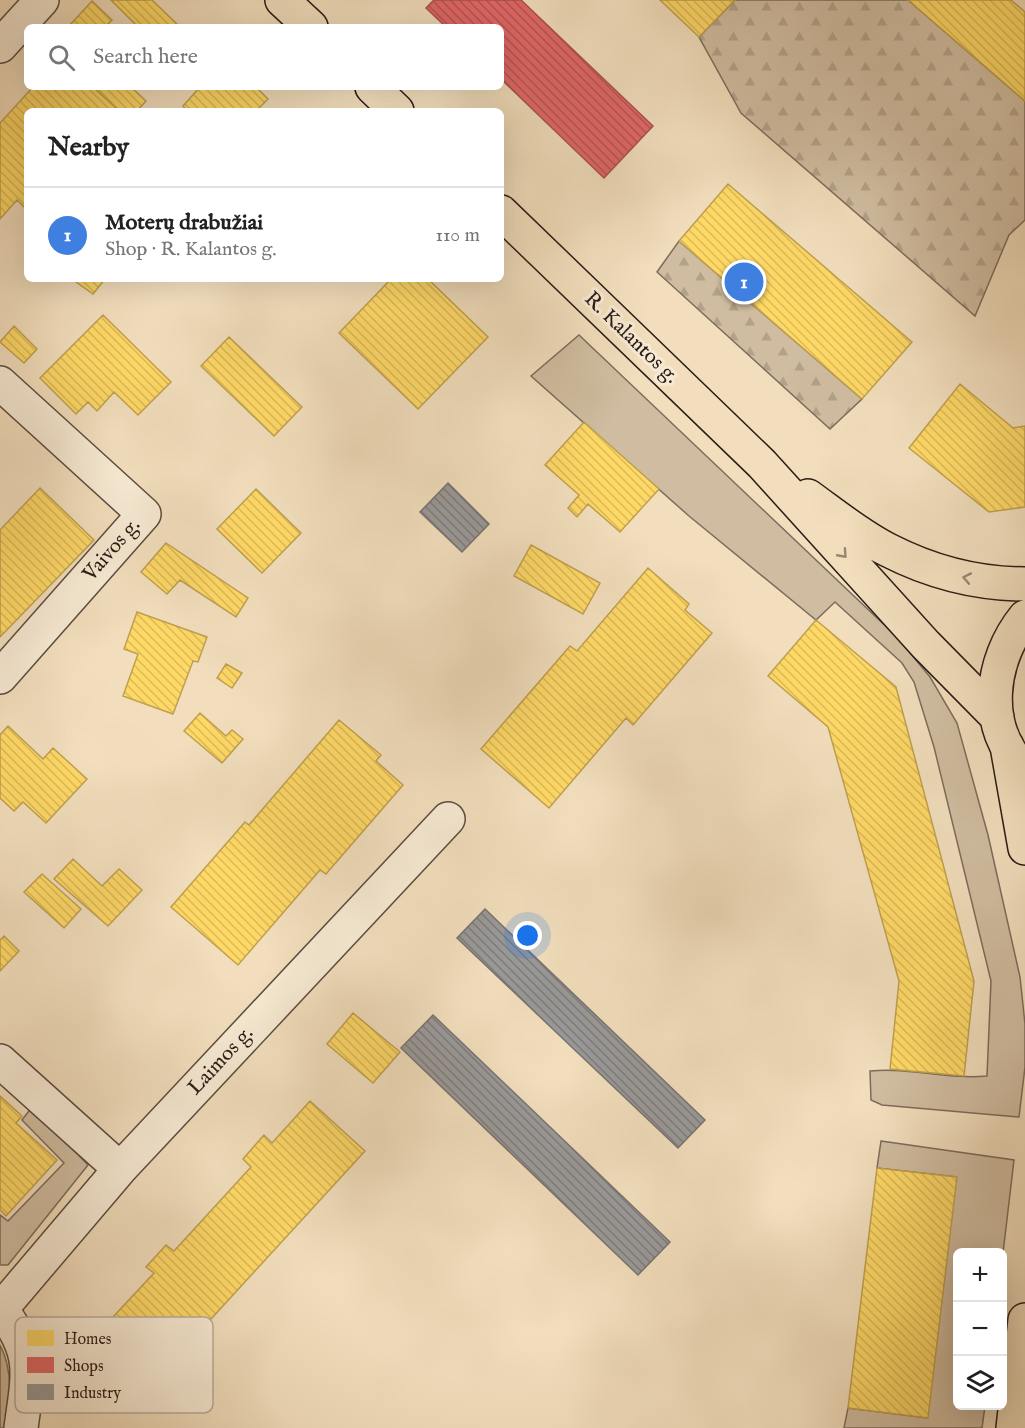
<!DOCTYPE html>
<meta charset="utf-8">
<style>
:root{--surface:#fff;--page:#f2f2f2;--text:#222;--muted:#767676;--line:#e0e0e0;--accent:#7c3aed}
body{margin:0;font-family:"IM FELL English",serif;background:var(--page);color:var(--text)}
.controls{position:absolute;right:18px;bottom:18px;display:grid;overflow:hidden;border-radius:9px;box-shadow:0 6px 24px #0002}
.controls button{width:54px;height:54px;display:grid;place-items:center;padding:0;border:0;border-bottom:2px solid var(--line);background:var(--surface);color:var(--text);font:30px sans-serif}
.you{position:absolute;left:528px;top:936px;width:21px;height:21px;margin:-15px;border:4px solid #fff;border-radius:50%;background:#1a73e8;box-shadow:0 0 0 9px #1a73e833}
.badge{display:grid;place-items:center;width:39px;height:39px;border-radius:50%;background:var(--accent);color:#fff;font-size:20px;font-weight:700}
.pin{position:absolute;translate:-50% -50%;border:3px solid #fff;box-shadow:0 2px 6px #0006}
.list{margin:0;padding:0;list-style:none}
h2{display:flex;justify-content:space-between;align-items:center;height:78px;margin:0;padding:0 24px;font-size:26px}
h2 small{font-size:20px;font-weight:400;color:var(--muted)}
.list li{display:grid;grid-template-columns:39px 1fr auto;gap:18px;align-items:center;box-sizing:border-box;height:96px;padding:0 24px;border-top:2px solid var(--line)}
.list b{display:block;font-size:22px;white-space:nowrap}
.list p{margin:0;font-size:20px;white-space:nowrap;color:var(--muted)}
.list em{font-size:20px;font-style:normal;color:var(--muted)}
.icon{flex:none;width:33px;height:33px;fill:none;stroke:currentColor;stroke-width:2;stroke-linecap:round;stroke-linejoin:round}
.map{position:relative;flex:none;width:1025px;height:1428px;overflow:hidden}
.search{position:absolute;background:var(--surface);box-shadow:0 6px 24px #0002;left:24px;top:24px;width:480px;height:66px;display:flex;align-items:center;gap:15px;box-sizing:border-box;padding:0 21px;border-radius:9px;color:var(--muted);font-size:22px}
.panel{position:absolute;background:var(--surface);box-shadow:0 6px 24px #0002;left:24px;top:108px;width:480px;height:174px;border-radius:9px}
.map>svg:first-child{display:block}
.grass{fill:#d0bda1;stroke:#7c6c5c;stroke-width:1.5}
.forest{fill:url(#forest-firs);stroke:#7c6c5c;stroke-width:1.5}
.homes{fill:url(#homes-back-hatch);stroke:#bfa04e;stroke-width:1.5}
.shops{fill:url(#shops-back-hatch);stroke:#a9504e;stroke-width:1.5}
.industry{fill:url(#industry-back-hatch);stroke:#777372;stroke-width:1.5}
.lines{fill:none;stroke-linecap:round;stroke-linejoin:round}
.minor-casing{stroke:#5b4c40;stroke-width:36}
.primary-casing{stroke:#291b16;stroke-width:36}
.minor{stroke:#f7ead4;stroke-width:33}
.primary{stroke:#f2debd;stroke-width:33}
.oneway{stroke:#988672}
.labels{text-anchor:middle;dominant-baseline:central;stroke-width:6;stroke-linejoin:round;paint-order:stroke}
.street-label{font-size:21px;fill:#291b16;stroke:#f7ead4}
.key{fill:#f7ead4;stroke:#b9ac9b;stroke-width:1.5}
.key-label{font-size:16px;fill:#291b16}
</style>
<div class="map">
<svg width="1025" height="1428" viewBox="0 0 1025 1428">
<defs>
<pattern id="forest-firs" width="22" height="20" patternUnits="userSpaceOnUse" patternTransform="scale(1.5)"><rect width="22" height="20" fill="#d0bda1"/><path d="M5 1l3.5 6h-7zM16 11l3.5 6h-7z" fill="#b3a28a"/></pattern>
<pattern id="homes-back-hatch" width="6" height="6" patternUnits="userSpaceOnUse" patternTransform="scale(1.5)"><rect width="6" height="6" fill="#ffd966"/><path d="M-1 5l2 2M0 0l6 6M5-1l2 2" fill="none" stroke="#dbba58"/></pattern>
<pattern id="shops-back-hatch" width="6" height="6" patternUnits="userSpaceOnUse" patternTransform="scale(1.5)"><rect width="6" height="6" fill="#e06666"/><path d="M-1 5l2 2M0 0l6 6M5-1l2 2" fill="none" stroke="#b65353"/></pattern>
<pattern id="industry-back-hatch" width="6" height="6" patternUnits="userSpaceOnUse" patternTransform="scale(1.5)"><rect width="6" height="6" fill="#999"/><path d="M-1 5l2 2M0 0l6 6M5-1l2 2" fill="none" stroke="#7d7c7c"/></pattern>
</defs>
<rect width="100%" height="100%" fill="#f2debd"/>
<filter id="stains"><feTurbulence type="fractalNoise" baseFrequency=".00333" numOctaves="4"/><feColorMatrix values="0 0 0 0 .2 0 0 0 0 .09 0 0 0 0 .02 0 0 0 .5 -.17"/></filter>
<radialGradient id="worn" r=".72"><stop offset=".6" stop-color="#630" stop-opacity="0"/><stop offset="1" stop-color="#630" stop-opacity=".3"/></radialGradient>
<!-- grass -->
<path class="grass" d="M 579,335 L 896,636 L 930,677 L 957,723 L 988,835 L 1020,977 L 1025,1024 L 1025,1067 L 1019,1117 L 882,1105 L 871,1100 L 870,1071 C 910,1067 948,1080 987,1076 L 991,981 L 934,747 L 914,682 L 902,663 L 835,602 L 816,620 L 689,516 L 531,376 Z
M 32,1107 L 88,1165 L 8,1265 L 0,1265 L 0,1215 L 8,1221 L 64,1163 L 22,1120 Z
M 881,1141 L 1014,1160 L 1003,1253 L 958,1252 L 958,1406 L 985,1406 L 982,1428 L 844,1428 L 848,1408 L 927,1418 L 956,1177 L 877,1168 Z
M 0,1345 C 13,1369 11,1403 5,1428 L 0,1428 Z"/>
<!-- forest -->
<path class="forest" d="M 735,0 L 908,0 L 1025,101 L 1025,220 L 1009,235 L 975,316 L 741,113 L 699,37 Z
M 679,241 L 862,399 L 830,429 L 657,272 Z"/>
<!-- homes -->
<path class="homes" d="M 111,0 L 152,0 L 180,27 L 138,27 Z
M 660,0 L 735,0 L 699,37 Z
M 908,0 L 1011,0 L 1025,12 L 1025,101 Z
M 92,1 L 112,20 L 105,27 L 68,27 Z
M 33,87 L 93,87 L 116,108 L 114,111 L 27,111 L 27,206 L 25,208 L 17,200 L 0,219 L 0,123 Z
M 93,87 L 131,87 L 146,101 L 137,111 L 114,111 L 116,108 Z
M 200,87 L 256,87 L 268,99 L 256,111 L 187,111 L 183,106 Z
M 728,184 L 912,342 L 862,399 L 679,241 Z
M 72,279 L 105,279 L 93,294 Z
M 391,279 L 428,279 L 488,337 L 418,409 L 339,333 Z
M 103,315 L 171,382 L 138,415 L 114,392 L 97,411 L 88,402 L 76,414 L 40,378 Z
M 14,326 L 37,349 L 24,363 L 0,342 Z
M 229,337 L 302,407 L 274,436 L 201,366 Z
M 960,384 L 1013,428 L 1025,426 L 1025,507 L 989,512 L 909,448 Z
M 584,422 L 659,489 L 620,532 L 588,504 L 577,517 L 568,508 L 579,495 L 545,465 Z
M 40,488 L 94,540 L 0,637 L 0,530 Z
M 256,489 L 301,533 L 262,573 L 217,529 Z
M 166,543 L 248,598 L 236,617 L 180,580 L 167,594 L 141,572 Z
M 531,545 L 600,583 L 583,614 L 514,576 Z
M 648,568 L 689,604 L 685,610 L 712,633 L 633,725 L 626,718 L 549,808 L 481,749 L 570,646 L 577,651 Z
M 137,612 L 207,637 L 198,662 L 193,661 L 173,714 L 123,696 L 138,654 L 124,649 Z
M 816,620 L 896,687 L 974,981 L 964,1076 L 890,1069 L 899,981 L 828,727 L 768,676 Z
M 226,664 L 242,673 L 232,688 L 217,678 Z
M 200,713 L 226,736 L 232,730 L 243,739 L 222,763 L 184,731 Z
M 339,720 L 381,755 L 376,761 L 403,785 L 326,874 L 320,870 L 238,965 L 171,907 L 245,822 L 249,825 Z
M 8,726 L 43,759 L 53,748 L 87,779 L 46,823 L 23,802 L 14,811 L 0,798 L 0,735 Z
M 73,859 L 102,886 L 119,869 L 142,890 L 108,926 L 54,879 Z
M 42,874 L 81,909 L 64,928 L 24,892 Z
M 4,936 L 19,951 L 0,971 L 0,940 Z
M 353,1013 L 400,1052 L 373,1083 L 327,1044 Z
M 0,1096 L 22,1116 L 16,1123 L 57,1160 L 6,1216 L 0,1210 Z
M 310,1101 L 365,1151 L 167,1367 L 113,1317 L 154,1273 L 146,1267 L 166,1245 L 174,1251 L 251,1167 L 243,1159 L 264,1135 L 272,1143 Z
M 877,1168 L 957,1177 L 928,1418 L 848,1408 Z"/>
<!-- shops -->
<path class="shops" d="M 434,0 L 521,0 L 653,126 L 604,178 L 501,79 L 501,27 L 446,27 L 426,8 Z"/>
<!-- industry -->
<path class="industry" d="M 448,483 L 489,524 L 462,552 L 420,512 Z
M 485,909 L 705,1120 L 678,1148 L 457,938 Z
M 433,1015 L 670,1242 L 638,1275 L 401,1048 Z"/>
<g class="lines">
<!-- minor casing -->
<g class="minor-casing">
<path id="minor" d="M 0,46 L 42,0
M 0,383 L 144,514 L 0,677
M 0,1061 L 120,1169
M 0,1308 C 36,1354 28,1374 21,1428
M 1,1309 L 120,1169 L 448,819"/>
</g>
<!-- primary casing -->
<g class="primary-casing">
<path id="primary" d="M 282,0 L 311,27
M 372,87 L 397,111
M 501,212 L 762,464 L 926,645 L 997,717
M 808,496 C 833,514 860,536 888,550 C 931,572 977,584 1025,584
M 1025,617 C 990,660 981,728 1025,770
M 1007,746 L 1025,848
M 1013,1428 L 1025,1320"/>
</g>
<!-- minor -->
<use href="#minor" class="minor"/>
<!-- primary -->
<use href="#primary" class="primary"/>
</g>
<!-- one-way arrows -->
<defs><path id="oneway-chevron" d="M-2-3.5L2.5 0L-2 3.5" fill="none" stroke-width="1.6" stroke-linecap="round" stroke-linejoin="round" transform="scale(1.5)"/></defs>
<g class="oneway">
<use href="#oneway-chevron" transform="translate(843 554) rotate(48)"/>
<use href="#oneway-chevron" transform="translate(967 578) rotate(-169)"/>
</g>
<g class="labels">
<!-- street labels -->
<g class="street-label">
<text transform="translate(631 338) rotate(44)">R. Kalantos g.</text>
<text transform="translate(112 550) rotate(-49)">Vaivos g.</text>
<text transform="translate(221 1061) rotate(-47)">Laimos g.</text>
</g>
</g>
<!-- legend -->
<rect x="15" y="1317" width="198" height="96" rx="9" class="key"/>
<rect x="27" y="1330" width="27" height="16" fill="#ffd966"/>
<rect x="27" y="1357" width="27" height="16" fill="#e06666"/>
<rect x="27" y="1384" width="27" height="16" fill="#999"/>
<g class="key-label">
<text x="64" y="1344">Homes</text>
<text x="64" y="1371">Shops</text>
<text x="64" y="1398">Industry</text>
</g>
<rect width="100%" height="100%" filter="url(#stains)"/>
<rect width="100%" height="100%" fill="url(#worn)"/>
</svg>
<div class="controls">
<button>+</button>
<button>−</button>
<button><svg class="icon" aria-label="layers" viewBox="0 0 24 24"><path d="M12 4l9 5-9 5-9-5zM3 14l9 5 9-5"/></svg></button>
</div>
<div class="you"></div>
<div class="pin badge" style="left:744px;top:282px;background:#3f7fe0">1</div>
<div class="search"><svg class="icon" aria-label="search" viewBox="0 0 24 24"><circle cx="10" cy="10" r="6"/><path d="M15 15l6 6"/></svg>Search here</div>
<section class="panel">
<h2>Nearby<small></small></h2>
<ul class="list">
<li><span class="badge" style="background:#3f7fe0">1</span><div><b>Moterų drabužiai</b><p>Shop · R. Kalantos g.</p></div><em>110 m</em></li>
</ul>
</section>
</div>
